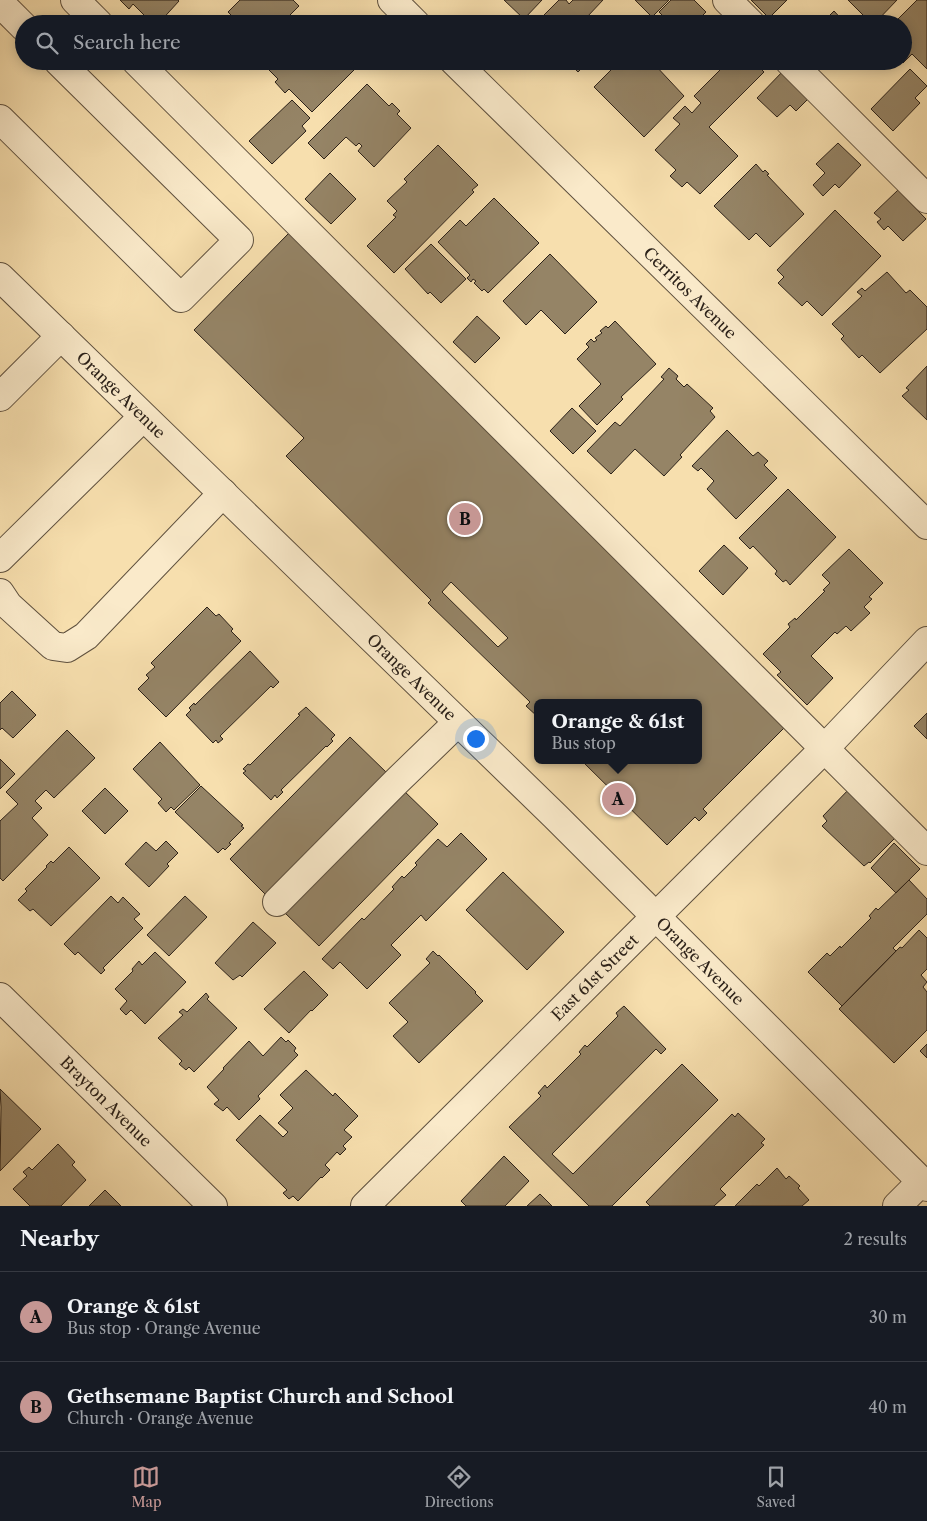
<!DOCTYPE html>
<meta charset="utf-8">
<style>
:root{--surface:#171b24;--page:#20242c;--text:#f1f3f6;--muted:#9ea1a6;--line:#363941;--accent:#c59692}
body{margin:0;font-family:"Libre Caslon Text",serif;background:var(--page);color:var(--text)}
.you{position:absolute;left:475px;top:738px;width:18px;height:18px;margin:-12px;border:4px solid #fff;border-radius:50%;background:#1a73e8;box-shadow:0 0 0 8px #1a73e833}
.badge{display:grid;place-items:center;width:32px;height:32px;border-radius:50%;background:var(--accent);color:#111;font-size:16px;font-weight:700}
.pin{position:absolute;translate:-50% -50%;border:2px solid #fff;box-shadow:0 1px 5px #0006}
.popup{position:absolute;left:534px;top:699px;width:168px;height:65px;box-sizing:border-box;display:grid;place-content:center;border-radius:8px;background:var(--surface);filter:drop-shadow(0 1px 4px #0005);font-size:16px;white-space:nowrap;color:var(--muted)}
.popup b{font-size:19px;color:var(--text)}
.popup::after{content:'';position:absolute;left:50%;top:100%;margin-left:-10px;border:10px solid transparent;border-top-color:var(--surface)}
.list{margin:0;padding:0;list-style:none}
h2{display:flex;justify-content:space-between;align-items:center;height:65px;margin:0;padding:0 20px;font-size:21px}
h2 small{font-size:16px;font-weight:400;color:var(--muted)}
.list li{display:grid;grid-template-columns:32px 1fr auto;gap:15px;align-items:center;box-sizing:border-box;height:90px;padding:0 20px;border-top:1px solid var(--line)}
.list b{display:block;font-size:19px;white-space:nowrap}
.list p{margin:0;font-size:16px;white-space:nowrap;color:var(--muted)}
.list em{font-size:16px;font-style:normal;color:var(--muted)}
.icon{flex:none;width:28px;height:28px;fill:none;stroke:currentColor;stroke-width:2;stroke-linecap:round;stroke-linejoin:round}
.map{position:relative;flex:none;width:927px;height:1206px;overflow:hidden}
.search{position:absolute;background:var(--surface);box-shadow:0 2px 12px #0003;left:15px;right:15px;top:15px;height:55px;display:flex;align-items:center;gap:12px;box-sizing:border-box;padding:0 18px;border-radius:28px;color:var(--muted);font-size:19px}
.sheet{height:245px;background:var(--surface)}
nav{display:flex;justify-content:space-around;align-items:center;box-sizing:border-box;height:70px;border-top:1px solid var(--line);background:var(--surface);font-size:14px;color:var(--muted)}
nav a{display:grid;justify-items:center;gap:2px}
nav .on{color:var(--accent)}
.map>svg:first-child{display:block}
.building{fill:#958466;stroke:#2b2119;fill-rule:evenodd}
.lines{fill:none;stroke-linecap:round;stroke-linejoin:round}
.minor-casing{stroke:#5e503e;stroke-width:30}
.minor{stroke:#faeaca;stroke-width:28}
.labels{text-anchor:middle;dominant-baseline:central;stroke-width:4.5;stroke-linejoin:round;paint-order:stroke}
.street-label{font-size:16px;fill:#2b2119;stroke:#faeaca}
</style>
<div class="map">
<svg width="927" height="1206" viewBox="0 0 927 1206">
<rect width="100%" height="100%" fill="#f7dfae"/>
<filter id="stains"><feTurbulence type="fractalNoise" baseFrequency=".004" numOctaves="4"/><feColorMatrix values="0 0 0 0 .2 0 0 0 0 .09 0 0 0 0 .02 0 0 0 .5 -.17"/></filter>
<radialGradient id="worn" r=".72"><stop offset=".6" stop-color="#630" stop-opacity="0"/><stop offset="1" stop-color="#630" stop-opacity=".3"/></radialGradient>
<!-- building -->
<path class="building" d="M 120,0 L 178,0 L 179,1 L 158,24 L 153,24 L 133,4 L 129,9 Z
M 240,0 L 293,0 L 299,6 L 281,24 L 240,24 L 228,12 Z
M 504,0 L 542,0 L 524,19 Z
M 559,0 L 566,0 L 569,4 L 573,0 L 603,0 L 587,17 L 593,24 L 546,24 L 541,18 Z
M 635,0 L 669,0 L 652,17 Z
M 671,0 L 694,0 L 706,12 L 694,24 L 671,24 L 659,12 Z
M 751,0 L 787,0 L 769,18 Z
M 848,0 L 897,0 L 874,24 L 872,24 Z
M 917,0 L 927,0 L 927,69 L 912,54 L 903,63 L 902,61 L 903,61 L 903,24 L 893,24 Z
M 834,11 L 846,24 L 821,24 Z
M 269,61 L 356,61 L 359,65 L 312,112 L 289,89 L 285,93 L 275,82 L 278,79 L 265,66 Z
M 567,61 L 589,61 L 578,72 Z
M 620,61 L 656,61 L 654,64 L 684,96 L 644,137 L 594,87 Z
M 729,61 L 753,61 L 764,72 L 709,127 L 738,156 L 700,194 L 687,182 L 682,187 L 670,176 L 676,170 L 655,150 L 680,124 L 673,118 L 685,106 L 692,113 L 701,103 L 694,96 Z
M 831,61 L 845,61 L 838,68 Z
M 785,69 L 812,95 L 796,111 L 790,105 L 777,117 L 757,98 Z
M 910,69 L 927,86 L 915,98 L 920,103 L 893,131 L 871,109 Z
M 367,84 L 389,106 L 392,103 L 400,111 L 397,114 L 411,128 L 374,167 L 358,151 L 362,146 L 359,143 L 356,146 L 346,137 L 324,159 L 308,143 Z
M 292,100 L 310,118 L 302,126 L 306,131 L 272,164 L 249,141 Z
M 838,143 L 861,165 L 839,188 L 835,184 L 823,196 L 813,185 L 825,173 L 816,164 Z
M 438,145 L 478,185 L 472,190 L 474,192 L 394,273 L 367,246 L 396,217 L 393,215 L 397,211 L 387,201 L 407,182 L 404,179 Z
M 756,164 L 763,172 L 765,170 L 769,174 L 767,175 L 804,214 L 770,247 L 756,233 L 749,240 L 714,206 Z
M 330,173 L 356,199 L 331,224 L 305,199 Z
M 898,190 L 926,219 L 903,241 L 888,226 L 884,230 L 877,222 L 881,219 L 874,213 Z
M 494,198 L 539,243 L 488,293 L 484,289 L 482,291 L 474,283 L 476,281 L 473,279 L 471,282 L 467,278 L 470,275 L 438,242 L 460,220 L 466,226 Z
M 835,210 L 881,256 L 822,316 L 807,301 L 802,306 L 778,283 L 784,277 L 777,270 Z
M 289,233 L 784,720 L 780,724 L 784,728 L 703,809 L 707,813 L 699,821 L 695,817 L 667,845 L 581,760 L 698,760 L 698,703 L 538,703 L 538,717 L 526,706 L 530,702 L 428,603 L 431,600 L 286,456 L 304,438 L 194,330 ZM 451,582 L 508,638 L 498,647 L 442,592 Z
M 431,244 L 466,279 L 441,303 L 430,292 L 428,294 L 405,269 Z
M 550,254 L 597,302 L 565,334 L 541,310 L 526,325 L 503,301 Z
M 887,272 L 906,293 L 910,290 L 927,307 L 927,329 L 880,373 L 862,355 L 859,358 L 841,339 L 844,336 L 832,324 L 862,296 L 857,292 L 862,288 L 865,291 Z
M 477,316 L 500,338 L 475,363 L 453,342 Z
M 615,321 L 656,364 L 621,397 L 623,399 L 597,425 L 579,406 L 601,384 L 577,359 L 589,347 L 586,344 L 591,339 L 594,342 L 597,340 L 595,338 L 602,333 L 600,331 L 606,326 L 608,328 Z
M 927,366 L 927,420 L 902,396 L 909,390 L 906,388 Z
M 669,368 L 678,376 L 676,379 L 684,387 L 687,384 L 713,408 L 710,411 L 715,417 L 680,455 L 682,457 L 664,476 L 635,449 L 611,474 L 587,451 L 615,422 L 620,426 L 664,379 L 661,377 Z
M 572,408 L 596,431 L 573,454 L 550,431 Z
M 727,430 L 753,456 L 758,452 L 768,461 L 764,465 L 777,478 L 736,519 L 707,489 L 714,481 L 701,468 L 698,471 L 692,466 Z
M 788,489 L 836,537 L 790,585 L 786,580 L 783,582 L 775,574 L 777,571 L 753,546 L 750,549 L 739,538 Z
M 724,545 L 748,568 L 723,595 L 699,571 Z
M 849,549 L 883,583 L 869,597 L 872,599 L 864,607 L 870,613 L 851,631 L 846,626 L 837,634 L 835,632 L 811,656 L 833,678 L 807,705 L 777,675 L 781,672 L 763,654 L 790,627 L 788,624 L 795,618 L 796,620 L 825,591 L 823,590 L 830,583 L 822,575 Z
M 207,607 L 216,616 L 219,614 L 233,629 L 231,631 L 241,641 L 166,717 L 138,689 L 149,678 L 146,675 L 155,667 L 151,663 Z
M 250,651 L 279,682 L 273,688 L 271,686 L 220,736 L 223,739 L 218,743 L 216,740 L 213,743 L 186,715 L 191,710 L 189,708 L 194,703 L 195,705 Z
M 12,691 L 36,715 L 13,738 L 2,728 L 0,730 L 0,703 Z
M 306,707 L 335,735 L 331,739 L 333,741 L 327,747 L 326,746 L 281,790 L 283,792 L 277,798 L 275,795 L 271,800 L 243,773 L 246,771 L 243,769 L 248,764 L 250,765 L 300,715 L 298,714 Z
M 927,713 L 927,739 L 914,726 Z
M 67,730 L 95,758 L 54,798 L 46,790 L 35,801 L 42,808 L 32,818 L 48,835 L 3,881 L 0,878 L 0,821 L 18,804 L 6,792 Z
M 350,737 L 388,774 L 352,811 L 350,809 L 265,894 L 230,859 Z
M 160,742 L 200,785 L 174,810 L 171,807 L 166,812 L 158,803 L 162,799 L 133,769 Z
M 0,759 L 15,774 L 0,789 Z
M 201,786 L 243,825 L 241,826 L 244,828 L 229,843 L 231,844 L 225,850 L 223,848 L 218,853 L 175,812 Z
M 852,786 L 900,833 L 870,863 L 869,862 L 864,866 L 822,826 L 827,821 L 823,816 Z
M 400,787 L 438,824 L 319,946 L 283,911 Z
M 105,788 L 128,811 L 105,834 L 82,811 Z
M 461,833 L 487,859 L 426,921 L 421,915 L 391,945 L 401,955 L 367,989 L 340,962 L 333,969 L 322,959 L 362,918 L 364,920 L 394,889 L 392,887 L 402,876 L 404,878 L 417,865 L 415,863 L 438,839 L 447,847 Z
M 166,841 L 178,853 L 167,864 L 169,866 L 149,887 L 125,864 L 146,842 L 156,851 Z
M 894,843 L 920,869 L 896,893 L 871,868 Z
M 69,847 L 100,878 L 51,926 L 33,909 L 30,911 L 18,900 L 27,891 L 25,889 L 47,867 L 46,866 L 51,861 L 53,863 Z
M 503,872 L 564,932 L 527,970 L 466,910 Z
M 909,880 L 927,899 L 927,914 L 893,948 L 896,951 L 842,1006 L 808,972 L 827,953 L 830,956 L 840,946 L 841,948 L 871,918 L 869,916 L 876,908 L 878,910 Z
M 111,896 L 118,903 L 123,897 L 140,914 L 134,919 L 143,928 L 103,968 L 105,970 L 101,974 L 78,952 L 75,955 L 64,944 Z
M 185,896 L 207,917 L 169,956 L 147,935 Z
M 253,922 L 276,943 L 242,977 L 240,975 L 233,980 L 215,963 Z
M 919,930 L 927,938 L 927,969 L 921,975 L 927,982 L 923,987 L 927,992 L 927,1030 L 894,1063 L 839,1009 L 900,947 L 902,948 Z
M 433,951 L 438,956 L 439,955 L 476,992 L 475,993 L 483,1001 L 419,1063 L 393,1036 L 408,1022 L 389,1003 L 430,963 L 426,959 Z
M 155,952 L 186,982 L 145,1024 L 131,1010 L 126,1015 L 120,1009 L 127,1001 L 115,989 L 133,971 L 132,969 L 139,961 L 142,965 Z
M 304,971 L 328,995 L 312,1011 L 311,1010 L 289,1033 L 264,1009 Z
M 206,993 L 209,997 L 207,999 L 237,1028 L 194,1072 L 189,1067 L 186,1070 L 179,1064 L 182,1061 L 158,1038 L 183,1015 L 179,1012 L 183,1009 L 187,1012 Z
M 624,1006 L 666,1049 L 661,1054 L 656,1049 L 552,1154 L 573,1174 L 682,1064 L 718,1100 L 612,1206 L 589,1206 L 509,1127 L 541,1096 L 538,1093 L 545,1085 L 547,1088 L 581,1054 L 579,1052 L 585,1045 L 587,1047 L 618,1016 L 616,1013 Z
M 281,1037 L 286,1042 L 288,1040 L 296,1048 L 294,1051 L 298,1055 L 258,1096 L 260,1099 L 239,1120 L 227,1107 L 223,1111 L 214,1104 L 219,1100 L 207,1087 L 224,1069 L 223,1068 L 249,1041 L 263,1056 Z
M 927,1044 L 927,1058 L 920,1051 Z
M 306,1070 L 333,1096 L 335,1093 L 358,1116 L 344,1130 L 352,1137 L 343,1146 L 346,1149 L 340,1155 L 337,1152 L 325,1165 L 330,1170 L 322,1178 L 321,1177 L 298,1201 L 293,1196 L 289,1199 L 283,1193 L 287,1190 L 236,1140 L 260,1115 L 283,1137 L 288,1132 L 278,1123 L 293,1108 L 280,1095 Z
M 0,1089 L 41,1129 L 0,1171 L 1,1107 Z
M 738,1113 L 765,1139 L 761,1143 L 764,1145 L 720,1189 L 726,1195 L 714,1206 L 650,1206 L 646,1202 L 732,1114 L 735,1117 Z
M 58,1144 L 75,1162 L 72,1165 L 86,1180 L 61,1206 L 30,1206 L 13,1189 L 27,1176 L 23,1172 L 29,1167 L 32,1170 Z
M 504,1156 L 529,1181 L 505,1206 L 466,1206 L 461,1201 Z
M 777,1168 L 786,1179 L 789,1176 L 800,1186 L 798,1188 L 809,1200 L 802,1206 L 735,1206 L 757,1184 L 759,1186 Z
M 105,1190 L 121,1206 L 89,1206 Z
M 540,1194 L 552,1206 L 527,1206 Z"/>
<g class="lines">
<!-- minor casing -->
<g class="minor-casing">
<g id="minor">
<path d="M 75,0 L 99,24"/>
<path d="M 392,0 L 416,24"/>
<path d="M 727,0 L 751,24"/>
<path d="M 4,7 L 24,27"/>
<path d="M 136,61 L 927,851"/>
<path id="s1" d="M 454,61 L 927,525"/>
<path d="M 789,61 L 927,199"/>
<path d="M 0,119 L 181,298 L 239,240 L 58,61"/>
<path id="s2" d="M 0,277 L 555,816 L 927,1187"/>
<path d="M 0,397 L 61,336"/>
<path d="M 0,558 L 143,417"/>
<path d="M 0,593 L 8,605 L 53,646 L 67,648 L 86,636 L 223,493"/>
<path d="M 277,902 L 395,783 L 458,722"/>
<path id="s3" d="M 0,997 L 213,1206"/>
<path id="s4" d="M 365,1206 L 824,749 L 927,641"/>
<path d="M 897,1206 L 922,1181"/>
</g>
</g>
<!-- minor -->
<use href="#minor" class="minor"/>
</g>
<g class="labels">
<!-- street labels -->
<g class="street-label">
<text stroke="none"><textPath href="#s1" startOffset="331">Cerritos Avenue</textPath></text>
<text stroke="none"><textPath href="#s2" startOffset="169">Orange Avenue</textPath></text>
<text stroke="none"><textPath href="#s2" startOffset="574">Orange Avenue</textPath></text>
<text stroke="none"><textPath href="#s2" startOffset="979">Orange Avenue</textPath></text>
<text stroke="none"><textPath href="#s4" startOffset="324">East 61st Street</textPath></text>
<text stroke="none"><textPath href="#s3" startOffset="149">Brayton Avenue</textPath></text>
</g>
</g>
<rect width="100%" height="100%" filter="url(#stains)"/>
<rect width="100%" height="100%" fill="url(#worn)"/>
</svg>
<div class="you"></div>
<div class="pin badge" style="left:618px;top:799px">A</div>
<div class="popup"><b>Orange &amp; 61st</b>Bus stop</div>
<div class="pin badge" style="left:465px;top:519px">B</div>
<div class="search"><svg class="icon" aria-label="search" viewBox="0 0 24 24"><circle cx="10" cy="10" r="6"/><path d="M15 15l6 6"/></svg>Search here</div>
</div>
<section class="sheet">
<h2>Nearby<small>2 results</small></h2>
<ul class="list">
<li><span class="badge">A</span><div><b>Orange &amp; 61st</b><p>Bus stop · Orange Avenue</p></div><em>30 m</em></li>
<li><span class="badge">B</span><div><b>Gethsemane Baptist Church and School</b><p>Church · Orange Avenue</p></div><em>40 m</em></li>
</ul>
</section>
<nav>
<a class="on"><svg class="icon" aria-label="map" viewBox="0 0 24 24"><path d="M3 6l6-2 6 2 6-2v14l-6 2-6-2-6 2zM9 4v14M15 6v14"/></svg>Map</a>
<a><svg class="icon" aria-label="directions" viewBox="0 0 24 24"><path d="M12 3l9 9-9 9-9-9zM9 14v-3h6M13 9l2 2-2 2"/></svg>Directions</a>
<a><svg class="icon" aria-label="saved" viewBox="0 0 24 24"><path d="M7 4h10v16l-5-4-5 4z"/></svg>Saved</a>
</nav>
